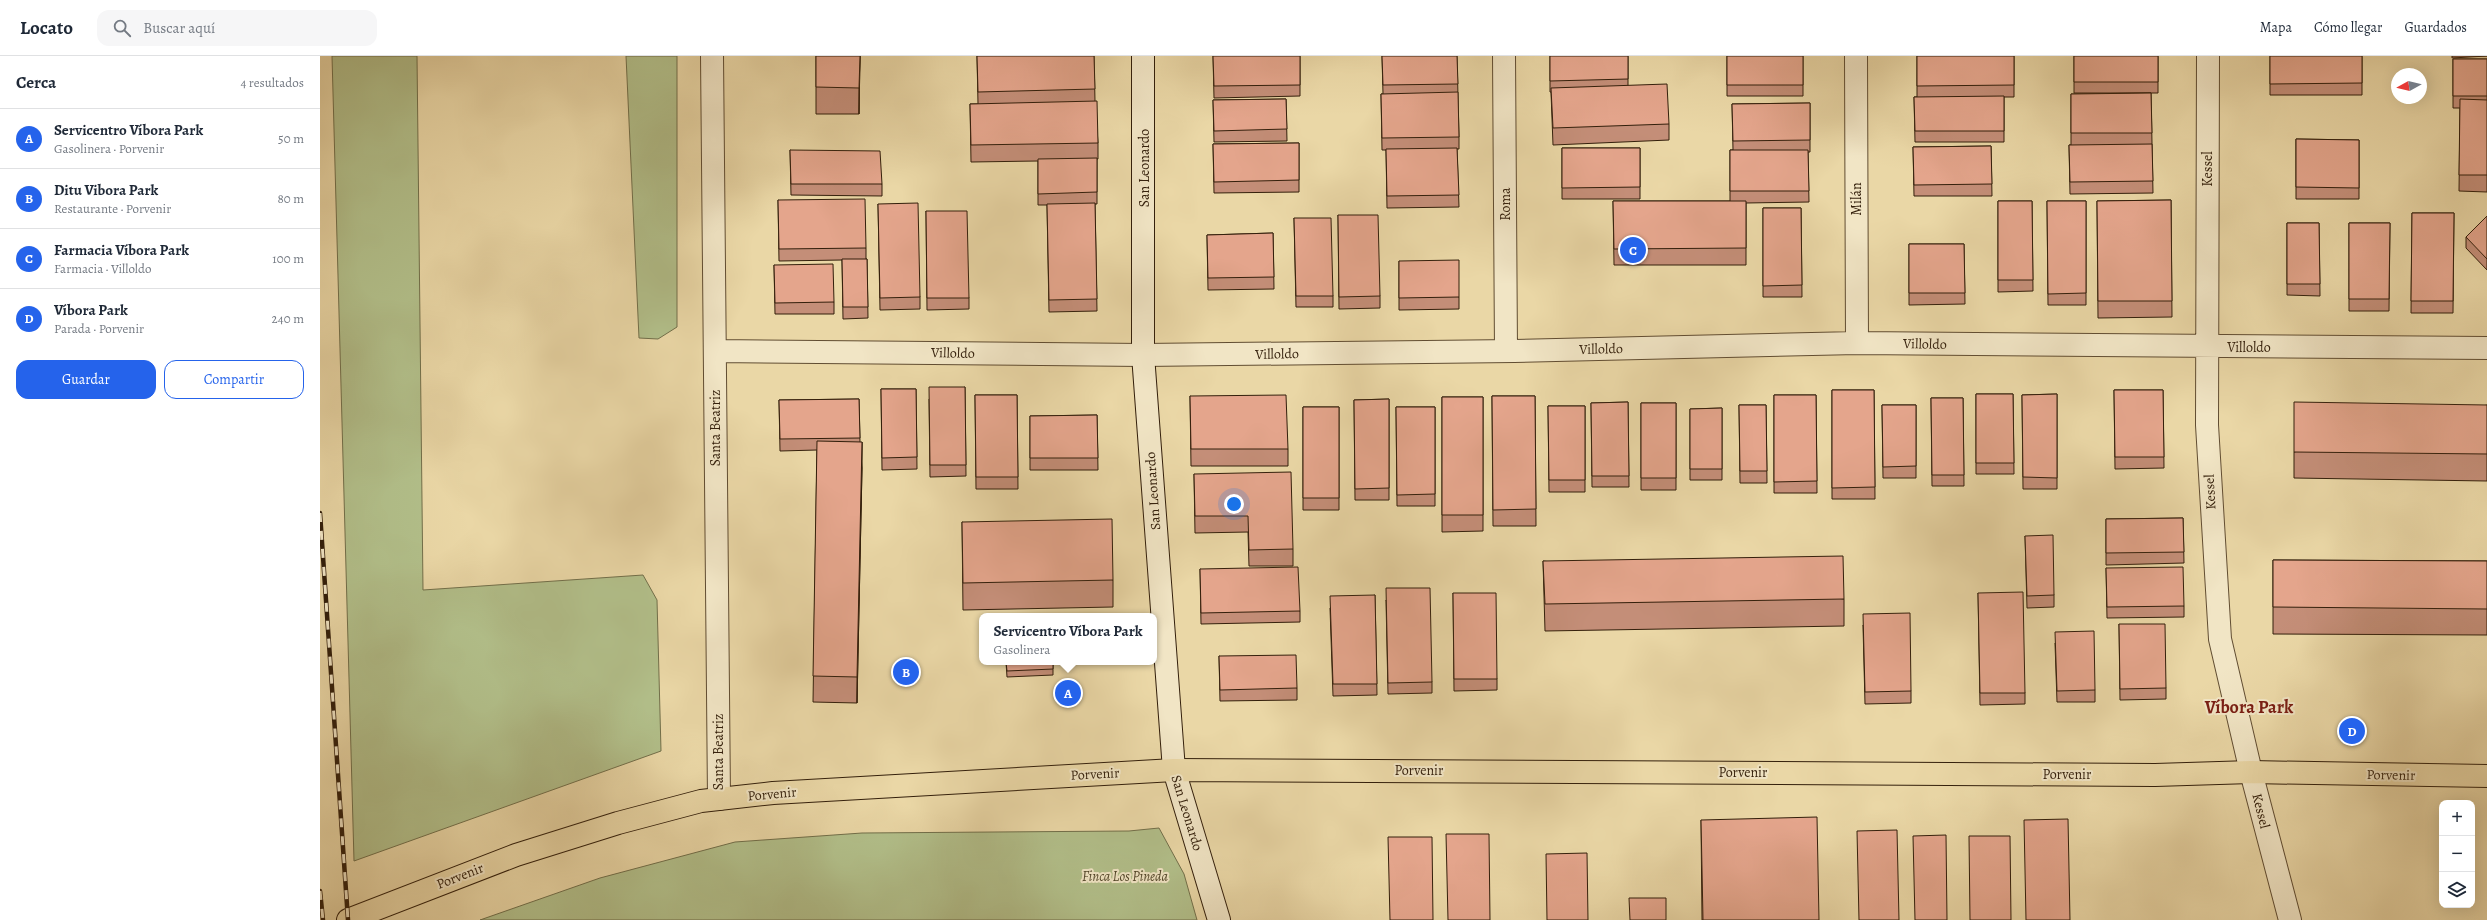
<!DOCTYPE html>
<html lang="es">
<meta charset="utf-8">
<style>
:root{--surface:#fff;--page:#f6f6f7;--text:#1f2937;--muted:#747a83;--line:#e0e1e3;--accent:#2563eb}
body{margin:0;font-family:Alegreya,serif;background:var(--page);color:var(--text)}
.controls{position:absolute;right:12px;bottom:12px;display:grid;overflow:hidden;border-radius:8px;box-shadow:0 4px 16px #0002}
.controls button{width:36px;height:36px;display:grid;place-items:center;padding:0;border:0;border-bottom:1px solid var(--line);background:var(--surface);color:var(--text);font:20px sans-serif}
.compass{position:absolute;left:2071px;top:12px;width:36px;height:36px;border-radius:50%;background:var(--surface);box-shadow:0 4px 16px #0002;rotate:262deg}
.you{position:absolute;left:914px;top:448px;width:14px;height:14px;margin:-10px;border:3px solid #fff;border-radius:50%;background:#1a73e8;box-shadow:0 0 0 6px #1a73e833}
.badge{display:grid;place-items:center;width:26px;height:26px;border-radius:50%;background:var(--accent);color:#fff;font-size:13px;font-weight:700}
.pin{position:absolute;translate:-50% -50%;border:2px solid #fff;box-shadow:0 1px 4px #0006}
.popup{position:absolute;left:659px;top:557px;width:178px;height:52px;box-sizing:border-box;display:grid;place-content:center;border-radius:8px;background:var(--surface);filter:drop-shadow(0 1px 3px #0005);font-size:13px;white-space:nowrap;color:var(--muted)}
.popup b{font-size:15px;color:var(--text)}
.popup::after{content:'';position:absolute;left:50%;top:100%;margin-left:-8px;border:8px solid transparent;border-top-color:var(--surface)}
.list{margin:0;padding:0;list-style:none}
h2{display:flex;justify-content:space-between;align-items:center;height:52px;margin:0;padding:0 16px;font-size:17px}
h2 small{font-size:13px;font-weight:400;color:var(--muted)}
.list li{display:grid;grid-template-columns:26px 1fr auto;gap:12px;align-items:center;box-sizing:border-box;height:60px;padding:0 16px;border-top:1px solid var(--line)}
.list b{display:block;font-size:15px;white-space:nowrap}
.list p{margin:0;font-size:13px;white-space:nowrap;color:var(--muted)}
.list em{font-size:13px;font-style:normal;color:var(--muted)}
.actions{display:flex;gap:8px;padding:12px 16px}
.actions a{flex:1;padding:9px 0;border:1px solid var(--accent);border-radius:12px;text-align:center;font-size:14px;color:var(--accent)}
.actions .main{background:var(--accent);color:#fff}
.icon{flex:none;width:22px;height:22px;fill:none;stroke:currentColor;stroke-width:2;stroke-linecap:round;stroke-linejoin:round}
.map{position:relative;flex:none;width:2167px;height:864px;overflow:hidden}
header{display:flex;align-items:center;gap:24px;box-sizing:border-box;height:56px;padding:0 20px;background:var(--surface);border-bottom:1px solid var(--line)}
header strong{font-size:19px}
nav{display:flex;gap:22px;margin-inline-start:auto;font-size:14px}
.search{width:280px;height:36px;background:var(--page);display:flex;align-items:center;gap:10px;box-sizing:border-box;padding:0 14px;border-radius:12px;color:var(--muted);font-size:15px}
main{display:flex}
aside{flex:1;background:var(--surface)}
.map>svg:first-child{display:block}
.green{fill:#b2bf8a;stroke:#726f4a}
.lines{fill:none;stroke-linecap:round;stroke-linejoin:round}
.street-casing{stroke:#614d32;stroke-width:24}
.secondary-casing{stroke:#331f0b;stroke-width:24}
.primary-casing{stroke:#331f0b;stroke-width:24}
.street{stroke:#f1e5c5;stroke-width:22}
.secondary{stroke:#f1e5c5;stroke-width:22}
.primary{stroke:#ead7a6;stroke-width:22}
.rail-casing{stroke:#331f0b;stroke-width:4.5}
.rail{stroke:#f1e5c5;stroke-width:3;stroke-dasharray:9;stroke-linecap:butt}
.wall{fill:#c48e78;stroke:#331f0b}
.shaded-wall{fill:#a07462;stroke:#331f0b}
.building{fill:#e4a58c;stroke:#331f0b}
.labels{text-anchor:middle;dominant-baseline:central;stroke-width:4;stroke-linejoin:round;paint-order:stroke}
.street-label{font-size:14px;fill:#331f0b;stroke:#f1e5c5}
.park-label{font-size:14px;font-style:italic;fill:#53472b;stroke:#f1e5c5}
.district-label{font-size:18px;font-weight:bold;fill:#7a1f14;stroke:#f1e5c5}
</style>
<header>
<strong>Locato</strong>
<div class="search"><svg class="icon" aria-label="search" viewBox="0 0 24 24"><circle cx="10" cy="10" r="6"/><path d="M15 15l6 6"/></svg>Buscar aquí</div>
<nav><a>Mapa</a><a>Cómo llegar</a><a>Guardados</a></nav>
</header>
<main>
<aside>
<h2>Cerca<small>4 resultados</small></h2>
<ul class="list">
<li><span class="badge">A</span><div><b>Servicentro Víbora Park</b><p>Gasolinera · Porvenir</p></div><em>50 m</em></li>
<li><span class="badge">B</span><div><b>Ditu Vibora Park</b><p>Restaurante · Porvenir</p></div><em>80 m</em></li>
<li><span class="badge">C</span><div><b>Farmacia Víbora Park</b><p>Farmacia · Villoldo</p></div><em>100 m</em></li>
<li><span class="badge">D</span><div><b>Víbora Park</b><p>Parada · Porvenir</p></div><em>240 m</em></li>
</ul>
<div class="actions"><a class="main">Guardar</a><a>Compartir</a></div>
</aside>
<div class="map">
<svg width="2167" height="864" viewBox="0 0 2167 864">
<rect width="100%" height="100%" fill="#ead7a6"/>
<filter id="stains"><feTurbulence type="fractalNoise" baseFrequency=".005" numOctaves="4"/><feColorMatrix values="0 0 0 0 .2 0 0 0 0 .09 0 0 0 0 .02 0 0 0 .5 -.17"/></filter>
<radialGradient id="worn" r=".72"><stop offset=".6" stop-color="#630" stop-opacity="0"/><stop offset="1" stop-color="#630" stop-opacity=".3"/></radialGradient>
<!-- green -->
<path class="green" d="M 12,0 L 97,0 L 103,534 L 323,519 L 337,544 L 341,695 L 34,805 Z
M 306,0 L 357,0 L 357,271 L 338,283 L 319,282 Z
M 839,772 L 864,818 L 877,864 L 160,864 L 280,822 L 415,786 L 542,777 L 809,775 Z"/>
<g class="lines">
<!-- street casing -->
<g class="street-casing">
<path id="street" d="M 392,0 L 399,743
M 1184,0 L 1186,295
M 1536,0 L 1537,287
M 1888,0 L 1887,369 L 1900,583 L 1931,716 L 1970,864
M 395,295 L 823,299 L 1194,295 L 1537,287 L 2167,292"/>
</g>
<!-- secondary casing -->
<g class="secondary-casing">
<path id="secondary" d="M 823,0 L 823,299 L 854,714 L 899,864"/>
</g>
<!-- primary casing -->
<g class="primary-casing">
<path id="primary" d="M 28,864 L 196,799 L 298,767 L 381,745 L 453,737 L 854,714 L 1835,719 L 1931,716 L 2167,720"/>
</g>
<!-- street -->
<use href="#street" class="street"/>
<!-- secondary -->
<use href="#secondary" class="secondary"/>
<!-- primary -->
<use href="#primary" class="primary"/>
<!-- rail casing -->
<g class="rail-casing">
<path id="rail" d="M 0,457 L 28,864
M 0,835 L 3,864"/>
</g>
<!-- rail -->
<use href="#rail" class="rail"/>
</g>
<!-- wall -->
<path class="wall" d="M 496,0 L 540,0 L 539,58 L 496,58 Z
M 657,0 L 774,0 L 775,45 L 778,87 L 778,103 L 777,103 L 777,148 L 775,148 L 777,255 L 729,256 L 727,149 L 718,149 L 718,105 L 651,106 L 650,48 L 658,48 Z
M 893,0 L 980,0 L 980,40 L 894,42 Z
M 1062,0 L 1137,0 L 1139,81 L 1139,93 L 1137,93 L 1139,151 L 1067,152 L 1066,94 L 1062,94 L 1061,38 L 1063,38 Z
M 1230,0 L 1308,0 L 1308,30 L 1349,68 L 1349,84 L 1233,89 L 1231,36 L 1230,36 Z
M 1407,0 L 1483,0 L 1483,40 L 1407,40 Z
M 1597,0 L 1694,0 L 1694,41 L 1684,41 L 1684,86 L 1595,86 L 1594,41 L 1597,41 Z
M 1754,0 L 1838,0 L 1838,37 L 1754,37 Z
M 1950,0 L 2042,0 L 2042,39 L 1950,39 Z
M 2132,0 L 2167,0 L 2132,2 Z
M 2133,3 L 2167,3 L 2167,136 L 2139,135 L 2140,52 L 2133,52 Z
M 1831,37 L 1833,137 L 1750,138 L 1749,89 L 1751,89 L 1751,38 Z
M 966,43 L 967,85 L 894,86 L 893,44 Z
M 1490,47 L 1490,96 L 1488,96 L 1489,146 L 1426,147 L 1426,209 L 1294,209 L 1293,145 L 1410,145 L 1410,94 L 1413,94 L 1412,48 Z
M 1976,83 L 2039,84 L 2039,143 L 1976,143 Z
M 979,87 L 979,136 L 894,137 L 893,88 Z
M 1671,90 L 1672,140 L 1594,140 L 1593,91 Z
M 1242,92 L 1320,92 L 1320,143 L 1242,143 Z
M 470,94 L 562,128 L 562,140 L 471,139 Z
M 458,144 L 546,192 L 546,203 L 547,203 L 548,262 L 523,263 L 522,204 L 459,205 Z
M 1851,144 L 1852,261 L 1778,262 L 1777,145 Z
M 1678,145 L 1712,145 L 1713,235 L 1678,236 Z
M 1727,145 L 1766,145 L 1766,249 L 1728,249 Z
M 558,148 L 600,241 L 600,253 L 560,254 Z
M 1443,152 L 1481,152 L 1482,241 L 1443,241 Z
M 606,155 L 649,242 L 649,253 L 607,254 Z
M 2092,157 L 2134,157 L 2133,257 L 2091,257 Z
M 1018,159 L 1060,240 L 1060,252 L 1019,253 Z
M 2167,160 L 2167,214 L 2146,192 L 2146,181 Z
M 974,162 L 1013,240 L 1013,251 L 976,251 Z
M 1967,167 L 1999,167 L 2000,240 L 1967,239 Z
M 2029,167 L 2070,167 L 2069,255 L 2029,255 Z
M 953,177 L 954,233 L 888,234 L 887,179 Z
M 1589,188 L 1644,188 L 1645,248 L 1589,249 Z
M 1079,205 L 1139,241 L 1139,253 L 1079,254 Z
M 454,209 L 514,246 L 514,258 L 455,258 Z
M 645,331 L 646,420 L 610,421 L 609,343 Z
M 561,333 L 596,333 L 597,413 L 562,414 Z
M 1512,334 L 1554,334 L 1555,443 L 1512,443 Z
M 1794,334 L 1843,334 L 1844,412 L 1795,413 Z
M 1656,338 L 1693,338 L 1694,418 L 1656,418 Z
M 1737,338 L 1737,433 L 1703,433 L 1702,339 Z
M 655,339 L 697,339 L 698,433 L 656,433 Z
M 1454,339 L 1496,339 L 1497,437 L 1454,437 Z
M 870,340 L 968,393 L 968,410 L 871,410 Z
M 1172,340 L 1215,340 L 1216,470 L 1173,470 Z
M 1122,341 L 1163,341 L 1163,475 L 1122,476 Z
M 1611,342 L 1643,342 L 1644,430 L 1612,430 Z
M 539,343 L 540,386 L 542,412 L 537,647 L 493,646 L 497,394 L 460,395 L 459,344 Z
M 1069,343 L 1069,444 L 1035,444 L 1034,344 Z
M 1308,346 L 1309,431 L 1272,431 L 1271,347 Z
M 1321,347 L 1356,347 L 1356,434 L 1321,434 Z
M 1419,349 L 1446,349 L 1447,427 L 1420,427 Z
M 1562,349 L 1596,349 L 1596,422 L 1563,422 Z
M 2167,349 L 2167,425 L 1974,422 L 1974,396 Z
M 1228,350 L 1265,350 L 1265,436 L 1229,436 Z
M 983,351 L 1019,351 L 1019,454 L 983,454 Z
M 1076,351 L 1115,351 L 1115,450 L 1077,450 Z
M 1402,352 L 1402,424 L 1370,424 L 1370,353 Z
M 777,359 L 778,414 L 710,414 L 710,360 Z
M 874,418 L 973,493 L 973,510 L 929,510 L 928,476 L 875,477 Z
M 1863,462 L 1864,507 L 1786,509 L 1786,463 Z
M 642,466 L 793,524 L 793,551 L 643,554 Z
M 1705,480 L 1734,539 L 1734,551 L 1707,552 Z
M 1953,504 L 2167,505 L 2167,579 L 1953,578 Z
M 1223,505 L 1524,543 L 1524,570 L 1225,575 Z
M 1786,512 L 1864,550 L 1864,561 L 1787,562 Z
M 880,513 L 980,555 L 980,566 L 881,568 Z
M 1133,537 L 1177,623 L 1177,634 L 1134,635 Z
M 1658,537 L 1705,637 L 1705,648 L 1660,649 Z
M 1055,539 L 1057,639 L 1013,640 L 1010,552 Z
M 1066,544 L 1112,626 L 1112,637 L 1068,638 Z
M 1799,568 L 1846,632 L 1846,643 L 1800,644 Z
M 1543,569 L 1591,635 L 1591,647 L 1545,648 Z
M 1735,587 L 1775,634 L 1775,646 L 1737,646 Z
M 899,600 L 977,632 L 977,644 L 900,645 Z
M 686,606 L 733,606 L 733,619 L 687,621 Z
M 1381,764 L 1499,864 L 1382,864 Z"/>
<!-- shaded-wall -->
<path class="shaded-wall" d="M 540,0 L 539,58 L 539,32 Z
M 542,386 L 542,412 L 537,647 L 537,621 Z"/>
<!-- building -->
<path class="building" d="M 496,0 L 540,0 L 539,32 L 496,31 Z
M 657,0 L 774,0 L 775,33 L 658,36 Z
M 893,0 L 980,0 L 980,29 L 894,30 Z
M 1062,0 L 1137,0 L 1138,28 L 1063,29 Z
M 1230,0 L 1308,0 L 1308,23 L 1230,25 Z
M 1407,0 L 1483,0 L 1483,29 L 1407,29 Z
M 1597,0 L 1694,0 L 1694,29 L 1597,30 Z
M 1754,0 L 1838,0 L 1838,26 L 1754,26 Z
M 1950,0 L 2042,0 L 2042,27 L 1950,28 Z
M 2133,3 L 2167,3 L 2167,40 L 2133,40 Z
M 1347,28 L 1349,68 L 1233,72 L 1231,32 Z
M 1138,36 L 1139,81 L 1062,82 L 1061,38 Z
M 1831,37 L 1832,77 L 1751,77 L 1751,38 Z
M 1684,40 L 1684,75 L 1595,75 L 1594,41 Z
M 966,43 L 967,73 L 894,75 L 893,44 Z
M 2140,43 L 2167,44 L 2167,119 L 2139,119 Z
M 777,45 L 778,87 L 651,89 L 650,48 Z
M 1490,47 L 1490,84 L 1413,85 L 1412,48 Z
M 1976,83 L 2039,84 L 2039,132 L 1976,131 Z
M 979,87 L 979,124 L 894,126 L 893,88 Z
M 1832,88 L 1833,125 L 1750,126 L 1749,89 Z
M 1671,90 L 1672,128 L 1594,129 L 1593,91 Z
M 1137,92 L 1139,139 L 1067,140 L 1066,93 Z
M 1242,92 L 1320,92 L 1320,131 L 1242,132 Z
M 470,94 L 560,95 L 562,128 L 471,128 Z
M 1410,94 L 1488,94 L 1489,135 L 1410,135 Z
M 777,102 L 777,136 L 718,138 L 718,103 Z
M 545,143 L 546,192 L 459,193 L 458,144 Z
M 1851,144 L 1852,245 L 1778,245 L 1777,145 Z
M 1293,145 L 1426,145 L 1426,192 L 1294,193 Z
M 1678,145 L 1712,145 L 1713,224 L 1678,224 Z
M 1727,145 L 1766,145 L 1766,237 L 1728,238 Z
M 598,147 L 600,241 L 560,242 L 558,148 Z
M 775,147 L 777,243 L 729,244 L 727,148 Z
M 1443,152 L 1481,152 L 1482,229 L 1443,230 Z
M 606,155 L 647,155 L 649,242 L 607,242 Z
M 2092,157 L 2134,157 L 2133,245 L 2091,245 Z
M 1018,159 L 1058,159 L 1060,240 L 1019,241 Z
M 2167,160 L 2167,203 L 2146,181 Z
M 974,162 L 1011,162 L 1013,240 L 976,240 Z
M 1967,167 L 1999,167 L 2000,228 L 1967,228 Z
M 2029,167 L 2070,167 L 2069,243 L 2029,243 Z
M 953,177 L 954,221 L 888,222 L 887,179 Z
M 1589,188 L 1644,188 L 1645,237 L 1589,237 Z
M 522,203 L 547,203 L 548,251 L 523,251 Z
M 1139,204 L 1139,241 L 1079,242 L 1079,205 Z
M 513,208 L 514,246 L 455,247 L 454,209 Z
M 609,331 L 645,331 L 646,409 L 610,409 Z
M 561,333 L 596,333 L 597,401 L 562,402 Z
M 1512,334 L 1554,334 L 1555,431 L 1512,432 Z
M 1794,334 L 1843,334 L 1844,401 L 1795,401 Z
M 1656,338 L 1693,338 L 1694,407 L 1656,407 Z
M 1737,338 L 1737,422 L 1703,421 L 1702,339 Z
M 655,339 L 697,339 L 698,421 L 656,421 Z
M 966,339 L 968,393 L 871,393 L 870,340 Z
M 1454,339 L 1496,339 L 1497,425 L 1454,426 Z
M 1172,340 L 1215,340 L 1216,453 L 1173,454 Z
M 1122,341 L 1163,341 L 1163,459 L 1122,459 Z
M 1611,342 L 1643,342 L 1644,419 L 1612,419 Z
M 539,343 L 540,382 L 460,383 L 459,344 Z
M 1069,343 L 1069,432 L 1035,433 L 1034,344 Z
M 1308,346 L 1309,420 L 1272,420 L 1271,347 Z
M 1974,346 L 2167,349 L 2167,398 L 1974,396 Z
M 1321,347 L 1356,347 L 1356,422 L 1321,422 Z
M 1419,349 L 1446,349 L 1447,415 L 1420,415 Z
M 1562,349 L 1596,349 L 1596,410 L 1563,411 Z
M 1228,350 L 1265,350 L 1265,424 L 1229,424 Z
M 983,351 L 1019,351 L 1019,442 L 983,442 Z
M 1076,351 L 1115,351 L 1115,438 L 1077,439 Z
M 1402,352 L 1402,413 L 1370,413 L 1370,353 Z
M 777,359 L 778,402 L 710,402 L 710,360 Z
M 497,385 L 542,386 L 537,621 L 493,620 Z
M 971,416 L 973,493 L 929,494 L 928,460 L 875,460 L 874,418 Z
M 1863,462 L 1864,496 L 1786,497 L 1786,463 Z
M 792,463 L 793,524 L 643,527 L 642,466 Z
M 1733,479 L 1734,539 L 1707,540 L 1705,480 Z
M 1523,500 L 1524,543 L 1225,548 L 1223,505 Z
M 1953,504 L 2167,505 L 2167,553 L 1953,551 Z
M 978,511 L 980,555 L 881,557 L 880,513 Z
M 1863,511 L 1864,550 L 1787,551 L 1786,512 Z
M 1066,532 L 1110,532 L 1112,626 L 1068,627 Z
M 1703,536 L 1705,637 L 1660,637 L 1658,537 Z
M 1133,537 L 1176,537 L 1177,623 L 1134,623 Z
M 1055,539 L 1057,628 L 1013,628 L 1010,540 Z
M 1590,557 L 1591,635 L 1545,636 L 1543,558 Z
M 1799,568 L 1845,568 L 1846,632 L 1800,633 Z
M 1774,575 L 1775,634 L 1737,635 L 1735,576 Z
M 976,599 L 977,632 L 900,634 L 899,600 Z
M 686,606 L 733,606 L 733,613 L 687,615 Z
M 1497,761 L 1499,864 L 1383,864 L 1381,764 Z
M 1748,763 L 1750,864 L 1706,864 L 1704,764 Z
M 1577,774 L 1579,864 L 1539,864 L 1537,775 Z
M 1126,778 L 1169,778 L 1170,864 L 1128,864 Z
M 1626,779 L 1627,864 L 1595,864 L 1593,780 Z
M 1649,780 L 1690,780 L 1691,864 L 1650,864 Z
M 1068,781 L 1112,781 L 1113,864 L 1070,864 Z
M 1267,797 L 1268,864 L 1227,864 L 1226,798 Z
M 1309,842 L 1346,842 L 1346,864 L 1310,864 Z"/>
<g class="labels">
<!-- street labels -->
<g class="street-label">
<text transform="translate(824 112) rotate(-90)">San Leonardo</text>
<text transform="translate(1887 113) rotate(-90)">Kessel</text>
<text transform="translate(1536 143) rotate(-90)">Milán</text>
<text transform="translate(1185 148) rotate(-90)">Roma</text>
<text transform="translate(1605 288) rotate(1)">Villoldo</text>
<text x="1929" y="291">Villoldo</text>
<text transform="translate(1281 293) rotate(-1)">Villoldo</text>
<text transform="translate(633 297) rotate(1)">Villoldo</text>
<text transform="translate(957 298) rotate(-1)">Villoldo</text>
<text transform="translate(395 372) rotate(-90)">Santa Beatriz</text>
<text transform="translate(833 435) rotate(-94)">San Leonardo</text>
<text transform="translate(1890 436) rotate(-93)">Kessel</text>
<text transform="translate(398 696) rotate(-90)">Santa Beatriz</text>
<text x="1099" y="714">Porvenir</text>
<text x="1423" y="716">Porvenir</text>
<text transform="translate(775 718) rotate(-3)">Porvenir</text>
<text x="1747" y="718">Porvenir</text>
<text transform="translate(2071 719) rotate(1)">Porvenir</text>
<text transform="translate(452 738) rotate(-5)">Porvenir</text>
<text transform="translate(1941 755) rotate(76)">Kessel</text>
<text transform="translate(867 757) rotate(73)">San Leonardo</text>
<text transform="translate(140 820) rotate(-21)">Porvenir</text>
</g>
<!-- park labels -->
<g class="park-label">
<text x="805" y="820">Finca Los Pineda</text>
</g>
<!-- district labels -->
<g class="district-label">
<text x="1929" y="651">Víbora Park</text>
</g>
</g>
<rect width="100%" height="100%" filter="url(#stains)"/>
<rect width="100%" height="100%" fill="url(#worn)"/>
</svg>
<div class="controls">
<button>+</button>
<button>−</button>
<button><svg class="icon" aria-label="layers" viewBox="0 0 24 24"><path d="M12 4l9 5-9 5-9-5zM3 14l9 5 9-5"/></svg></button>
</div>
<svg class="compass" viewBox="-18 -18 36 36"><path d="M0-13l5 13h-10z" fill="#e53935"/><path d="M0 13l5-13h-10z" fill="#747a83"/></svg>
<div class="you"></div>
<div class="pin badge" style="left:748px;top:637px">A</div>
<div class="popup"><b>Servicentro Víbora Park</b>Gasolinera</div>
<div class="pin badge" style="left:586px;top:616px">B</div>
<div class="pin badge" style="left:1313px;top:194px">C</div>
<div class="pin badge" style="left:2032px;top:675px">D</div>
</div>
</main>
